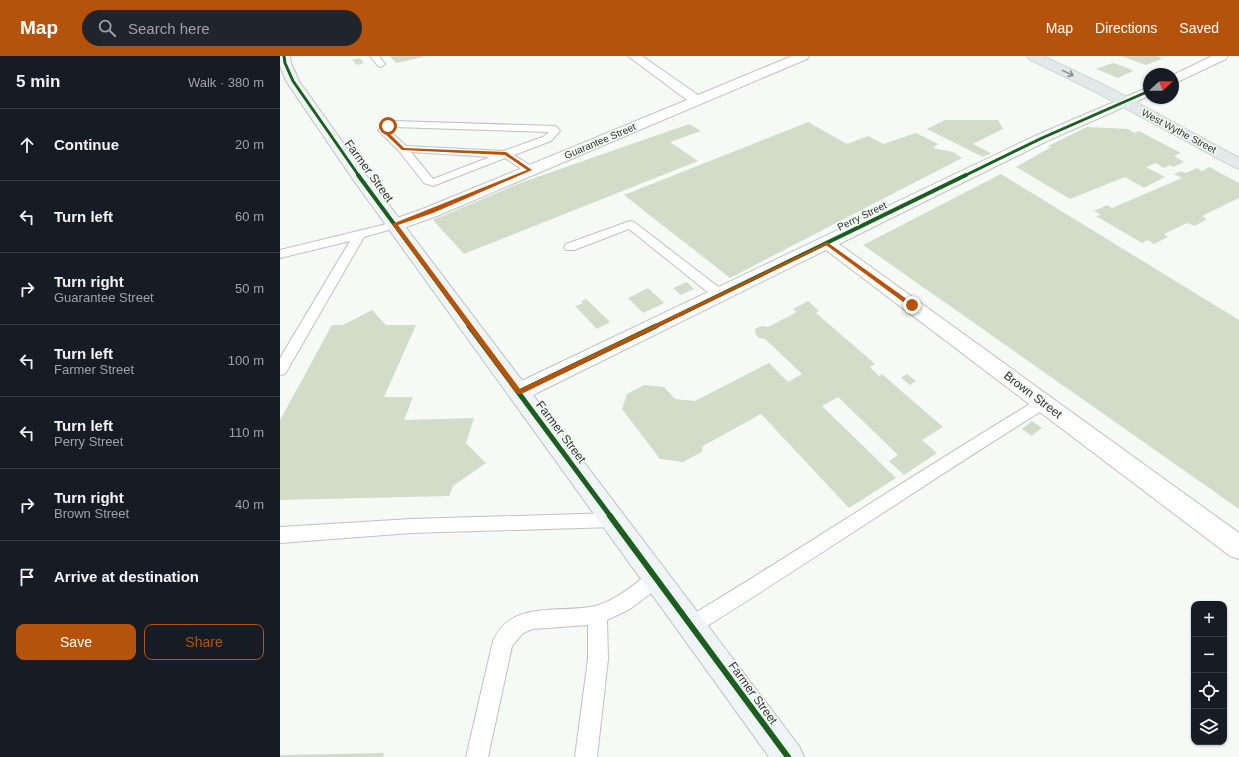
<!DOCTYPE html>
<meta charset="utf-8">
<style>
:root{--surface:#171b24;--page:#20242c;--text:#f1f3f6;--muted:#9ea1a6;--line:#363941;--accent:#b45309}
body{margin:0;font-family:Helvetica,sans-serif;background:var(--page);color:var(--text)}
.controls{position:absolute;right:12px;bottom:12px;display:grid;overflow:hidden;border-radius:8px;box-shadow:0 1px 3px #0004}
.controls button{width:36px;height:36px;display:grid;place-items:center;padding:0;border:0;border-bottom:1px solid var(--line);background:var(--surface);color:var(--text);font:20px sans-serif}
.compass{position:absolute;left:863px;top:12px;width:36px;height:36px;border-radius:50%;background:var(--surface);box-shadow:0 1px 3px #0004;rotate:69deg}
.stop{position:absolute;width:12px;height:12px;margin:-9px;border:3px solid #b45309;border-radius:50%;background:#fff}
.stop.end{background:#b45309;border-color:#fff;box-shadow:0 1px 4px #0008}
.list{margin:0;padding:0;list-style:none}
h2{display:flex;justify-content:space-between;align-items:center;height:52px;margin:0;padding:0 16px;font-size:17px}
h2 small{font-size:13px;font-weight:400;color:var(--muted)}
.list li{display:grid;grid-template-columns:26px 1fr auto;gap:12px;align-items:center;box-sizing:border-box;height:72px;padding:0 16px;border-top:1px solid var(--line)}
.list b{display:block;font-size:15px;white-space:nowrap}
.list p{margin:0;font-size:13px;white-space:nowrap;color:var(--muted)}
.list em{font-size:13px;font-style:normal;color:var(--muted)}
.actions{display:flex;gap:8px;padding:12px 16px}
.actions a{flex:1;padding:9px 0;border:1px solid var(--accent);border-radius:8px;text-align:center;font-size:14px;color:var(--accent)}
.actions .main{background:var(--accent);color:#fff}
.icon{flex:none;width:22px;height:22px;fill:none;stroke:currentColor;stroke-width:2;stroke-linecap:round;stroke-linejoin:round}
.map{position:relative;flex:none;width:959px;height:701px;overflow:hidden}
header{display:flex;align-items:center;gap:24px;box-sizing:border-box;height:56px;padding:0 20px;background:var(--accent);color:#fff}
header strong{font-size:19px}
nav{display:flex;gap:22px;margin-inline-start:auto;font-size:14px}
.search{width:280px;height:36px;background:var(--page);display:flex;align-items:center;gap:10px;box-sizing:border-box;padding:0 14px;border-radius:22px;color:var(--muted);font-size:15px}
main{display:flex}
aside{flex:1;background:var(--surface)}
.map>svg:first-child{display:block}
.building{fill:#d3dcc9}
.lines{fill:none;stroke-linecap:round;stroke-linejoin:round}
.lane-casing{stroke:#bfc2c0;stroke-width:2}
.street-casing{stroke:#bfc2c0;stroke-width:2}
.secondary-casing{stroke:#bfc2c0;stroke-width:2}
.primary-casing{stroke:#d2d5d3;stroke-width:2}
.lane{fill:#fefefe;fill-rule:evenodd}
.street{fill:#fefefe;fill-rule:evenodd}
.secondary{fill:#eff4f4;fill-rule:evenodd}
.primary{fill:#e1eae9;fill-rule:evenodd}
.cycleway-far3-casing{stroke:#f4fbf7;stroke-width:4.5}
.cycleway-far2-casing{stroke:#f4fbf7;stroke-width:6}
.cycleway-far1-casing{stroke:#f4fbf7;stroke-width:8}
.cycleway-casing{stroke:#f4fbf7;stroke-width:9}
.cycleway-far3{stroke:#1b5e20;stroke-width:3}
.cycleway-far2{stroke:#1b5e20;stroke-width:4}
.cycleway-far1{stroke:#1b5e20;stroke-width:5}
.cycleway{stroke:#1b5e20;stroke-width:6}
.oneway{stroke:#898f8e}
.route{fill:#b45309}
.labels{text-anchor:middle;dominant-baseline:central;stroke-width:3;stroke-linejoin:round;paint-order:stroke}
.far-street-label{font-size:10px;fill:#313432;stroke:#f4fbf7}
.street-label{font-size:12px;fill:#313432;stroke:#f4fbf7}
</style>
<header>
<strong>Map</strong>
<div class="search"><svg class="icon" aria-label="search" viewBox="0 0 24 24"><circle cx="10" cy="10" r="6"/><path d="M15 15l6 6"/></svg>Search here</div>
<nav><a>Map</a><a>Directions</a><a>Saved</a></nav>
</header>
<main>
<aside>
<h2>5 min<small>Walk · 380 m</small></h2>
<ul class="list">
<li><svg class="icon" aria-label="ahead" viewBox="0 0 24 24"><path d="M12 20V5M6 11l6-6 6 6"/></svg><div><b>Continue</b></div><em>20 m</em></li>
<li><svg class="icon" aria-label="left" viewBox="0 0 24 24"><path d="M17 20v-9H6M10 6l-5 5 5 5"/></svg><div><b>Turn left</b></div><em>60 m</em></li>
<li><svg class="icon" aria-label="right" viewBox="0 0 24 24"><path d="M7 20v-9h11M14 6l5 5-5 5"/></svg><div><b>Turn right</b><p>Guarantee Street</p></div><em>50 m</em></li>
<li><svg class="icon" aria-label="left" viewBox="0 0 24 24"><path d="M17 20v-9H6M10 6l-5 5 5 5"/></svg><div><b>Turn left</b><p>Farmer Street</p></div><em>100 m</em></li>
<li><svg class="icon" aria-label="left" viewBox="0 0 24 24"><path d="M17 20v-9H6M10 6l-5 5 5 5"/></svg><div><b>Turn left</b><p>Perry Street</p></div><em>110 m</em></li>
<li><svg class="icon" aria-label="right" viewBox="0 0 24 24"><path d="M7 20v-9h11M14 6l5 5-5 5"/></svg><div><b>Turn right</b><p>Brown Street</p></div><em>40 m</em></li>
<li><svg class="icon" aria-label="arrive" viewBox="0 0 24 24"><path d="M6 21V4h12l-3 4 3 4H6"/></svg><div><b>Arrive at destination</b></div></li>
</ul>
<div class="actions"><a class="main">Save</a><a>Share</a></div>
</aside>
<div class="map">
<svg width="959" height="701" viewBox="0 0 959 701">
<rect width="100%" height="100%" fill="#f5faf7"/>
<!-- building -->
<path class="building" d="M 110,0 L 143,0 L 143,1 L 116,7 Z
M 841,0 L 878,0 L 882,3 L 866,9 Z
M 80,2 L 84,7 L 77,9 L 72,4 Z
M 833,7 L 850,13 L 853,15 L 838,22 L 816,13 Z
M 665,64 L 718,64 L 723,73 L 693,88 L 711,97 L 703,101 L 647,73 Z
M 528,66 L 567,88 L 588,80 L 603,88 L 636,77 L 658,88 L 653,92 L 673,96 L 682,102 L 450,222 L 344,139 Z
M 409,68 L 421,75 L 390,86 L 418,105 L 184,198 L 153,164 L 240,127 Z
M 807,71 L 848,73 L 854,77 L 859,75 L 901,97 L 894,100 L 904,106 L 893,111 L 890,109 L 884,112 L 876,107 L 866,111 L 885,121 L 864,132 L 845,121 L 790,143 L 736,111 L 771,91 L 768,90 Z
M 929,111 L 959,127 L 959,142 L 922,160 L 927,163 L 915,170 L 907,167 L 884,178 L 888,181 L 874,188 L 868,184 L 862,187 L 816,160 L 821,159 L 814,155 L 827,149 L 832,152 L 902,122 L 894,118 L 901,115 L 905,117 L 917,112 L 922,115 Z
M 721,118 L 959,264 L 959,453 L 583,189 Z
M 407,226 L 414,233 L 401,239 L 393,232 Z
M 368,232 L 384,247 L 363,257 L 348,242 Z
M 306,243 L 330,266 L 317,273 L 295,250 L 303,247 L 301,245 Z
M 528,245 L 539,255 L 536,257 L 595,308 L 590,311 L 599,320 L 602,318 L 663,371 L 642,384 L 657,397 L 624,419 L 609,405 L 618,399 L 558,341 L 542,350 L 616,422 L 569,452 L 481,358 L 423,390 L 422,396 L 403,406 L 380,403 L 342,353 L 347,338 L 364,329 L 384,331 L 395,343 L 415,345 L 489,307 L 508,326 L 522,318 L 485,283 L 479,282 L 475,277 L 476,272 L 482,270 L 488,271 L 517,256 L 513,253 Z
M 92,254 L 106,269 L 136,269 L 104,341 L 133,341 L 124,364 L 194,362 L 186,387 L 206,407 L 173,430 L 169,440 L 0,444 L 0,364 L 52,269 L 63,269 Z
M 627,318 L 636,325 L 630,329 L 621,322 Z
M 752,365 L 762,372 L 752,380 L 742,373 Z
M 104,697 L 103,701 L 0,701 L 0,699 Z"/>
<g class="lines">
<!-- lane casing -->
<g class="lane-casing">
<path id="lane" d="M 90,0 L 99,0 L 105,8 L 101,11 L 98,10 Z
M 114,65 L 274,70 L 277,71 L 280,75 L 271,85 L 234,99 L 254,112 L 255,114 L 254,116 L 246,116 L 225,102 L 153,130 L 144,127 L 119,95 L 98,74 L 105,67 ZM 111,71 L 114,71 L 269,76 L 263,81 L 223,95 L 126,90 L 109,74 ZM 131,96 L 210,101 L 153,123 Z
M 350,165 L 354,166 L 445,236 L 446,239 L 445,242 L 440,243 L 435,242 L 349,173 L 294,194 L 286,194 L 284,191 L 286,188 Z
M 115,166 L 119,167 L 121,169 L 119,171 L 84,181 L 5,318 L 0,319 L 0,302 L 70,185 L 0,202 L 0,194 Z
M 763,341 L 768,343 L 770,347 L 768,351 C 651,424 536,502 419,575 L 412,578 L 405,575 L 402,569 L 405,563 C 524,491 639,415 758,343 Z
M 334,457 L 340,459 L 343,464 L 340,469 L 334,471 L 131,477 L 0,487 L 0,471 L 131,463 Z
M 377,514 L 383,516 L 386,522 L 383,528 L 350,553 L 327,564 L 328,603 L 317,701 L 295,701 L 308,603 L 308,569 L 253,573 L 243,577 L 232,590 L 208,701 L 186,701 L 213,585 C 231,543 281,558 315,550 C 336,545 354,528 371,516 Z"/>
</g>
<!-- street casing -->
<g class="street-casing">
<path id="street" d="M 348,0 L 362,0 L 418,39 L 512,0 L 529,0 L 527,3 L 157,160 L 121,173 L 115,174 L 109,173 L 106,169 L 109,165 L 145,152 L 407,44 Z
M 932,0 L 948,0 L 946,3 L 893,28 L 893,19 Z
M 869,31 L 869,40 L 767,85 L 559,188 L 959,477 L 959,503 L 950,500 L 546,194 L 247,342 L 239,344 L 231,342 L 228,336 L 231,330 L 757,79 Z"/>
</g>
<!-- secondary casing -->
<g class="secondary-casing">
<path id="secondary" d="M 0,0 L 10,0 L 11,7 L 19,25 L 84,116 L 519,690 L 524,701 L 489,701 L 72,122 L 6,25 L 0,10 Z"/>
</g>
<!-- primary casing -->
<g class="primary-casing">
<path id="primary" d="M 747,0 L 763,0 L 826,30 L 959,102 L 959,113 L 954,111 L 816,36 L 749,3 Z"/>
</g>
<!-- lane -->
<use href="#lane" class="lane"/>
<!-- street -->
<use href="#street" class="street"/>
<!-- secondary -->
<use href="#secondary" class="secondary"/>
<!-- primary -->
<use href="#primary" class="primary"/>
<!-- cycleway-far3 casing -->
<g class="cycleway-far3-casing">
<path id="cycleway-far3" d="M 4,0 L 5,7 L 13,25 L 79,120
M 684,120 L 762,82 L 869,35"/>
</g>
<!-- cycleway-far2 casing -->
<g class="cycleway-far2-casing">
<path id="cycleway-far2" d="M 78,119 L 190,271
M 374,271 L 686,119"/>
</g>
<!-- cycleway-far1 casing -->
<g class="cycleway-far1-casing">
<path id="cycleway-far1" d="M 189,270 L 331,461
M 239,336 L 376,270"/>
</g>
<!-- cycleway casing -->
<g class="cycleway-casing">
<path id="cycleway" d="M 330,460 L 508,701"/>
</g>
<!-- cycleway-far3 -->
<use href="#cycleway-far3" class="cycleway-far3"/>
<!-- cycleway-far2 -->
<use href="#cycleway-far2" class="cycleway-far2"/>
<!-- cycleway-far1 -->
<use href="#cycleway-far1" class="cycleway-far1"/>
<!-- cycleway -->
<use href="#cycleway" class="cycleway"/>
</g>
<!-- one-way arrows -->
<defs><path id="oneway-shaft" d="M-6 0H5M1.5-3L5.5 0L1.5 3" fill="none" stroke-width="1.6" stroke-linecap="round" stroke-linejoin="round"/></defs>
<use class="oneway" href="#oneway-shaft" transform="translate(788 17) rotate(26)"/>
<!-- route -->
<path class="route" d="M 106,69 L 110,70 L 106,74 L 124,92 L 226,96 L 252,114 L 153,157 L 118,169 L 240,333 L 547,186 L 635,249 L 630,251 L 546,189 L 241,338 L 237,338 L 112,168 L 247,114 L 225,99 L 122,94 L 101,74 Z"/>
<g class="labels">
<!-- far-street labels -->
<g class="far-street-label">
<text transform="translate(899 75) rotate(28)">West Wythe Street</text>
<text transform="translate(320 85) rotate(-23)">Guarantee Street</text>
<text transform="translate(582 160) rotate(-26)">Perry Street</text>
</g>
<!-- street labels -->
<g class="street-label">
<text transform="translate(89 115) rotate(54)">Farmer Street</text>
<text transform="translate(753 339) rotate(37)">Brown Street</text>
<text transform="translate(281 376) rotate(53)">Farmer Street</text>
<text transform="translate(473 637) rotate(54)">Farmer Street</text>
</g>
</g>
</svg>
<div class="controls">
<button>+</button>
<button>−</button>
<button><svg class="icon" aria-label="locate" viewBox="0 0 24 24"><circle cx="12" cy="12" r="6"/><path d="M12 2v4M12 18v4M2 12h4M18 12h4"/></svg></button>
<button><svg class="icon" aria-label="layers" viewBox="0 0 24 24"><path d="M12 4l9 5-9 5-9-5zM3 14l9 5 9-5"/></svg></button>
</div>
<svg class="compass" viewBox="-18 -18 36 36"><path d="M0-13l5 13h-10z" fill="#e53935"/><path d="M0 13l5-13h-10z" fill="#9ea1a6"/></svg>
<div class="stop" style="left:108px;top:70px"></div>
<div class="stop end" style="left:632px;top:249px"></div>
</div>
</main>
